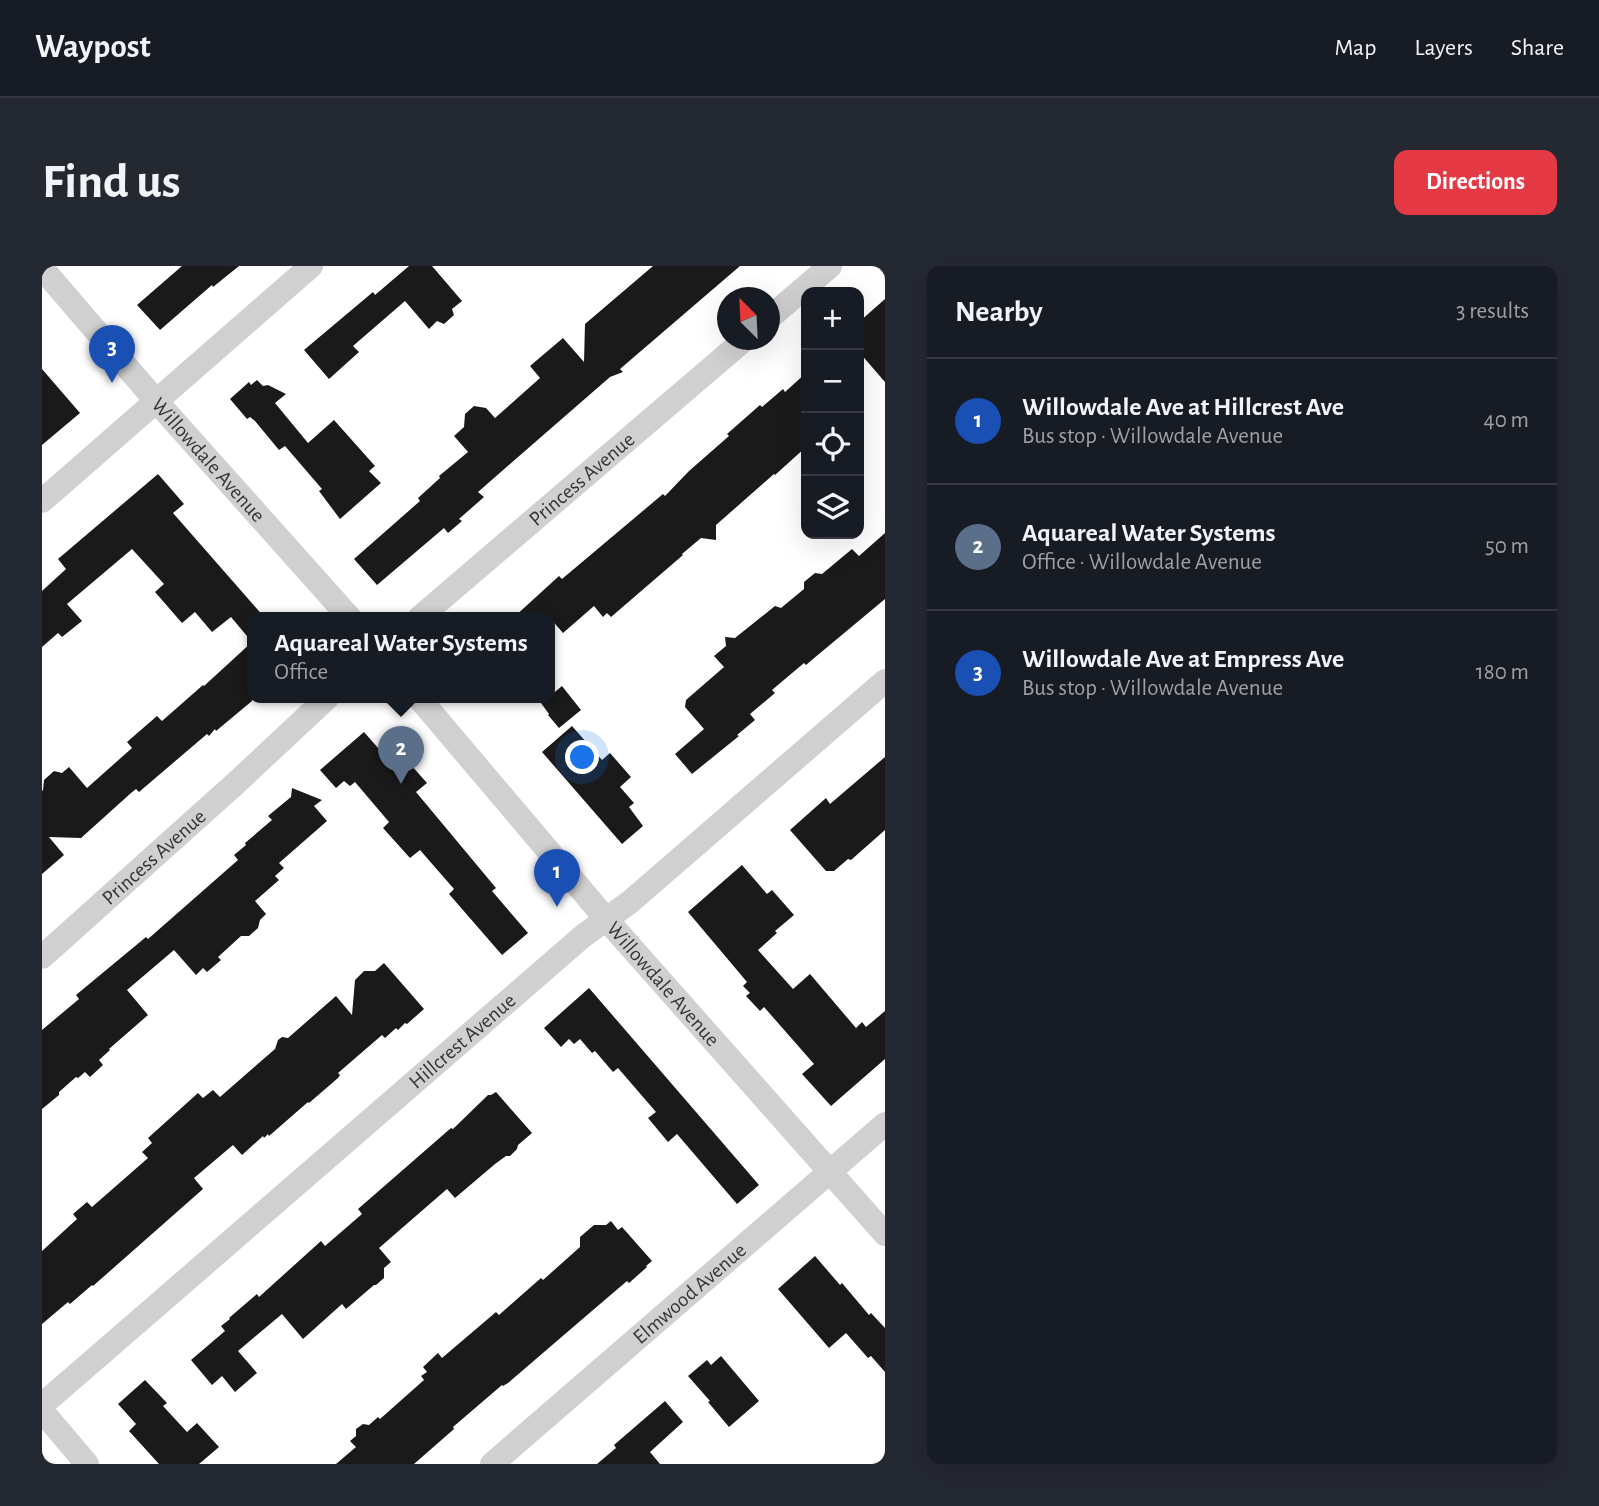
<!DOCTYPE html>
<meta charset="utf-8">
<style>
:root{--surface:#171b24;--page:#242831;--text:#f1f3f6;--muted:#9ea1a6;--line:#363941;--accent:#e63946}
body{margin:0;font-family:"Alegreya Sans",sans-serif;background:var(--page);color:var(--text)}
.controls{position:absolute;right:21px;top:21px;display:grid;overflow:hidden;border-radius:14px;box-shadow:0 7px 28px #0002}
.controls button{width:63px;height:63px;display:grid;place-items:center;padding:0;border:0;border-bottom:2px solid var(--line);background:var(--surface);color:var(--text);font:35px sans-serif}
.compass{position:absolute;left:675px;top:21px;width:63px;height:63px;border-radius:50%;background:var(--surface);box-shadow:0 7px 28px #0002;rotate:336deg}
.you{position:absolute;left:541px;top:492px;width:24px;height:24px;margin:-18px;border:5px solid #fff;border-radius:50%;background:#1a73e8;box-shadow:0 0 0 10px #1a73e833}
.badge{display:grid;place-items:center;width:46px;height:46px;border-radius:50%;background:var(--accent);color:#fff;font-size:23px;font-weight:700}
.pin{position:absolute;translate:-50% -58px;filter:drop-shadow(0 2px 4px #0008)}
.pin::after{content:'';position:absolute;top:37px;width:24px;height:21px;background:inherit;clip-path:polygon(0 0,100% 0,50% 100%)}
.popup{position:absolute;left:205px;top:346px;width:308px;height:91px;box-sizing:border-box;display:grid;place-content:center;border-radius:14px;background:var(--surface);filter:drop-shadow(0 2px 5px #0005);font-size:23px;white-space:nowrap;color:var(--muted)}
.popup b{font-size:26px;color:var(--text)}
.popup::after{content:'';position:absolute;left:50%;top:100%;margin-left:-14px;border:14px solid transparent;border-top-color:var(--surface)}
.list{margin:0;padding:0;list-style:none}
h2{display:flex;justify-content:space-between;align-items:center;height:91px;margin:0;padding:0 28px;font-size:30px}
h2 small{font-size:23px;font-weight:400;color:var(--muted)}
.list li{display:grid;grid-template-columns:46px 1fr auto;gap:21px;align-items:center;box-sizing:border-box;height:126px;padding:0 28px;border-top:2px solid var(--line)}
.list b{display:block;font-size:26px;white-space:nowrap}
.list p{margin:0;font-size:23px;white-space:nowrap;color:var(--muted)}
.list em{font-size:23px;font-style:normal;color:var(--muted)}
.icon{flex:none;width:38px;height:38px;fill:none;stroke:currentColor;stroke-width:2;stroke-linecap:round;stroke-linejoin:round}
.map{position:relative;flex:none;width:843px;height:1198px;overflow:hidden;border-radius:14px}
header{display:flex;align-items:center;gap:42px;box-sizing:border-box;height:98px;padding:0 35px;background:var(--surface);border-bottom:2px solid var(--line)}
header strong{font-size:33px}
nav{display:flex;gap:38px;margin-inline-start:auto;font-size:24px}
.intro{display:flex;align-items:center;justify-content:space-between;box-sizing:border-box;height:168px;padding:0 42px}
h1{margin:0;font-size:49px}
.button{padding:18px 32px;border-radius:14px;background:var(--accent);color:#fff;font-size:24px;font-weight:700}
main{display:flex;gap:42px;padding:0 42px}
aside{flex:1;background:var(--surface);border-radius:14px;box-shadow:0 7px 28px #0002}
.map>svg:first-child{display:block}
.building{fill:#1a1a1a}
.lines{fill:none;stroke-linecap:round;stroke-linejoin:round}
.minor{stroke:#d0d0d0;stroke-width:24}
.labels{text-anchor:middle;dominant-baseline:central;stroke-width:7;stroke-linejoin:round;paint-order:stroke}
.street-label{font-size:21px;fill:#333;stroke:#fff}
</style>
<header>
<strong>Waypost</strong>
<nav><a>Map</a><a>Layers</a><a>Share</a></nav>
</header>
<div class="intro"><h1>Find us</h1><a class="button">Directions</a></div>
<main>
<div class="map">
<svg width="843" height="1198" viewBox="0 0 843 1198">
<rect width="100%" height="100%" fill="#fff"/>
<!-- building -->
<path class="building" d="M 140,0 L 197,0 L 171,21 L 170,19 L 118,64 L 95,39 Z
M 367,0 L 390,0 L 420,35 L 410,43 L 412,49 L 402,58 L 395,55 L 387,63 L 363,35 L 311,80 L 317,86 L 287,113 L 262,84 L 331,26 L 333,29 Z
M 611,0 L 698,0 L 578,103 L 581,106 L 568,111 L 436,226 L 442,231 L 417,253 L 420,255 L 406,267 L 402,262 L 335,319 L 312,293 L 378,235 L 376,232 L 398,212 L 397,210 L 426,186 L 412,170 L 422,161 L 423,148 L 432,140 L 444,142 L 453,152 L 498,112 L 488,100 L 521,72 L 542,96 L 543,58 Z
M 843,33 L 843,116 L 817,86 L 817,56 Z
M 0,103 L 38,147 L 0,179 Z
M 764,107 L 764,181 L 733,209 L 732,208 L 674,259 L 674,274 L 659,272 L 640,288 L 641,289 L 569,351 L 565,347 L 561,351 L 552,340 L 521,367 L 508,352 L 471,352 L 517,310 L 520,313 L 621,228 L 623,230 L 647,205 L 687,170 L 685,168 L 718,139 L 720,141 L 741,123 L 743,126 Z
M 215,114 L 221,120 L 226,119 L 244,128 L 233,137 L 266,177 L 292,154 L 333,200 L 327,205 L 339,217 L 298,253 L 277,225 L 280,223 L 243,180 L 237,184 L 213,155 L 208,151 L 205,153 L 188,133 L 207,116 L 209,119 Z
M 116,208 L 142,238 L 131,247 L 223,352 L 210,352 L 210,376 L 189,351 L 170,366 L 153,346 L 140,357 L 113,326 L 122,318 L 90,283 L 25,338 L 40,355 L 20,371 L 16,367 L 0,381 L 0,325 L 24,303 L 16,293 Z
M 843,267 L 843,333 L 771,393 L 764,399 L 762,397 L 730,424 L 733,427 L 708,448 L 713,454 L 695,469 L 697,470 L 650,508 L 633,488 L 662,463 L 643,441 L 644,434 L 682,401 L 672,390 L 684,380 L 683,371 L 693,372 L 733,340 L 739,342 L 762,323 L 762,316 L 773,307 L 780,308 L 810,283 L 817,290 Z
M 210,376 L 210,435 L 174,465 L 173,463 L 167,470 L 165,468 L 97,526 L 94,523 L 89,527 L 39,572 L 7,571 L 22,589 L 0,608 L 0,525 L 1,524 L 2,514 L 12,505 L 20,507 L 27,501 L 45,522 L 90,482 L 85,476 L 115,450 L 120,455 L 161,419 L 162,420 Z
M 520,420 L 539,444 L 517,462 L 506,449 L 507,448 L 499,437 L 505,432 L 508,432 L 508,430 Z
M 530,460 L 560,494 L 568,487 L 589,511 L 578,521 L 592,537 L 587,541 L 601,560 L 580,578 L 500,486 Z
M 322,466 L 359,508 L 369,499 L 385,517 L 374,526 L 454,622 L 450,625 L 486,667 L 460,689 L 407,628 L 412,623 L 378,584 L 368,592 L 341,562 L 347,556 L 313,516 L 308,520 L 302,515 L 294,522 L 278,504 Z
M 843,491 L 843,564 L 809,594 L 806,593 L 792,605 L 784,605 L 748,564 L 784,532 L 788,538 Z
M 250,522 L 280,534 L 272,540 L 285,555 L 237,597 L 242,602 L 233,610 L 237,614 L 213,635 L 224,648 L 218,654 L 216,662 L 207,670 L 199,670 L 176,691 L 179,694 L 165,706 L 161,702 L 154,709 L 132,684 L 85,724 L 106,749 L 67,783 L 68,784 L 57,794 L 61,799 L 48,811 L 43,806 L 36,812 L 34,811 L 17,826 L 17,829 L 0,843 L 0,764 L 37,733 L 34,729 L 104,671 L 106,673 L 196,594 L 192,589 L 204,579 L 203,577 L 230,554 L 226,550 L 249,531 Z
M 700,599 L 725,628 L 730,624 L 752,649 L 733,665 L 735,667 L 716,684 L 751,723 L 768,708 L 814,762 L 820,756 L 824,761 L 843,745 L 843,793 L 789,840 L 760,808 L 772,798 L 722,741 L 718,745 L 704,730 L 708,727 L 701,720 L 705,716 L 646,646 Z
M 342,697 L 382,743 L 365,758 L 363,757 L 356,764 L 354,762 L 343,772 L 340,769 L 296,807 L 298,809 L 296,812 L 267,837 L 266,836 L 227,870 L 226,868 L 222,872 L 221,870 L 200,889 L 191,879 L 152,912 L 161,923 L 51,1020 L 50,1019 L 28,1038 L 26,1036 L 0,1058 L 0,985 L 35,953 L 31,948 L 45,936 L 50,941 L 106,892 L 100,886 L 110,877 L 106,872 L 156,827 L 161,832 L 171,824 L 178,831 L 233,783 L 236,774 L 240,771 L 246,772 L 294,730 L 310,749 L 313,714 L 322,705 L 333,705 Z
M 547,722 L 717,919 L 695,938 L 635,868 L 626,876 L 606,852 L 614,846 L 576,802 L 571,806 L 553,785 L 550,787 L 538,773 L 532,778 L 527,773 L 519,781 L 502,762 Z
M 454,826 L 490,867 L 476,879 L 475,883 L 468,890 L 464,890 L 453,898 L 413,932 L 405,923 L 337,982 L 349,996 L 342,1002 L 342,1012 L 334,1019 L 332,1019 L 304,1043 L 300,1038 L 261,1073 L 240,1048 L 196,1085 L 215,1107 L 193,1126 L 180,1110 L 170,1119 L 149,1094 L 183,1065 L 179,1060 L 188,1053 L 187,1052 L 215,1028 L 217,1031 L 279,975 L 283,980 L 320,948 L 316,943 L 409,862 L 411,863 L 446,829 L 449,829 Z
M 569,955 L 576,964 L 580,961 L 610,995 L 604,1000 L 605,1001 L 587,1017 L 585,1015 L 544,1050 L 466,1117 L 461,1120 L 460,1119 L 411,1161 L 412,1163 L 372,1198 L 294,1198 L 314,1181 L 308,1175 L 314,1170 L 314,1163 L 321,1158 L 327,1159 L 336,1151 L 338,1153 L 382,1114 L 379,1110 L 385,1106 L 381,1101 L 396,1087 L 400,1092 L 454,1046 L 457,1049 L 499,1012 L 501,1014 L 538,981 L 538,971 L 552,959 L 564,959 Z
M 773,990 L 798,1019 L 800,1017 L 827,1049 L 829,1047 L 843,1062 L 843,1106 L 829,1090 L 826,1092 L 804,1067 L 787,1082 L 736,1023 Z
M 679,1090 L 717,1135 L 687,1161 L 666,1136 L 668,1135 L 646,1110 L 665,1094 L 669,1099 Z
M 103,1114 L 125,1137 L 121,1140 L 145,1166 L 155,1157 L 177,1181 L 157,1198 L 117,1198 L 87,1165 L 94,1158 L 76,1138 Z
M 623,1135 L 641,1156 L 608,1186 L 618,1198 L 555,1198 L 574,1182 L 572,1179 Z"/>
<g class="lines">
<!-- minor -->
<g class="minor">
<path id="s1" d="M 0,2 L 115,136 L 308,352"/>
<path d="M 727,52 L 788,0"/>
<path d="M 0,235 L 269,0"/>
<path id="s2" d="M 377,352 L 702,74"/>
<path id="s3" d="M 377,432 L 564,653 L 843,968"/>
<path id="s4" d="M 0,691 L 194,517 L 285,432"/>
<path id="s5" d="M 0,1139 L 541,670 L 588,636 L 843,415"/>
<path d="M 0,1145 L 45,1198"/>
<path id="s6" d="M 450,1198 L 843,858"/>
</g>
</g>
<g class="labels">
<!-- street labels -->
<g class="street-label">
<text stroke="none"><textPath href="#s1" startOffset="254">Willowdale Avenue</textPath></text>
<text stroke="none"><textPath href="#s2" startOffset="214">Princess Avenue</textPath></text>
<text stroke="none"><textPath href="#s4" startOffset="150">Princess Avenue</textPath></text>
<text stroke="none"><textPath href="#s3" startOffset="376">Willowdale Avenue</textPath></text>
<text stroke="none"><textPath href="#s5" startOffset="556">Hillcrest Avenue</textPath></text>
<text stroke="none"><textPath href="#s6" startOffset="261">Elmwood Avenue</textPath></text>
</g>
</g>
</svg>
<div class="controls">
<button>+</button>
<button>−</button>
<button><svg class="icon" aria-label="locate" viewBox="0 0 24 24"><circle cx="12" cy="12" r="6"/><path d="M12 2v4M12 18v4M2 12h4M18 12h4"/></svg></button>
<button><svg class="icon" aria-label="layers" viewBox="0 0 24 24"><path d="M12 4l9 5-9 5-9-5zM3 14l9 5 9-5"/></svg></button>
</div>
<svg class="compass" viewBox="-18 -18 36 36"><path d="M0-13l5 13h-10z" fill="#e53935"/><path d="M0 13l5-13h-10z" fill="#9ea1a6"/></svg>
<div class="you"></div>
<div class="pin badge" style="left:515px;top:641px;background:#1a4fb4">1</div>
<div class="pin badge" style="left:359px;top:518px;background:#5c6f8a">2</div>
<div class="popup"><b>Aquareal Water Systems</b>Office</div>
<div class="pin badge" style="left:70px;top:117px;background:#1a4fb4">3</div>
</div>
<aside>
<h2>Nearby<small>3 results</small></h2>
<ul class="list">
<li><span class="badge" style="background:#1a4fb4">1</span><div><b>Willowdale Ave at Hillcrest Ave</b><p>Bus stop · Willowdale Avenue</p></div><em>40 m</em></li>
<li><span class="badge" style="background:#5c6f8a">2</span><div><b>Aquareal Water Systems</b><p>Office · Willowdale Avenue</p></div><em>50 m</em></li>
<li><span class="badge" style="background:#1a4fb4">3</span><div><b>Willowdale Ave at Empress Ave</b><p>Bus stop · Willowdale Avenue</p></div><em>180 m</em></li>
</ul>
</aside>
</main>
